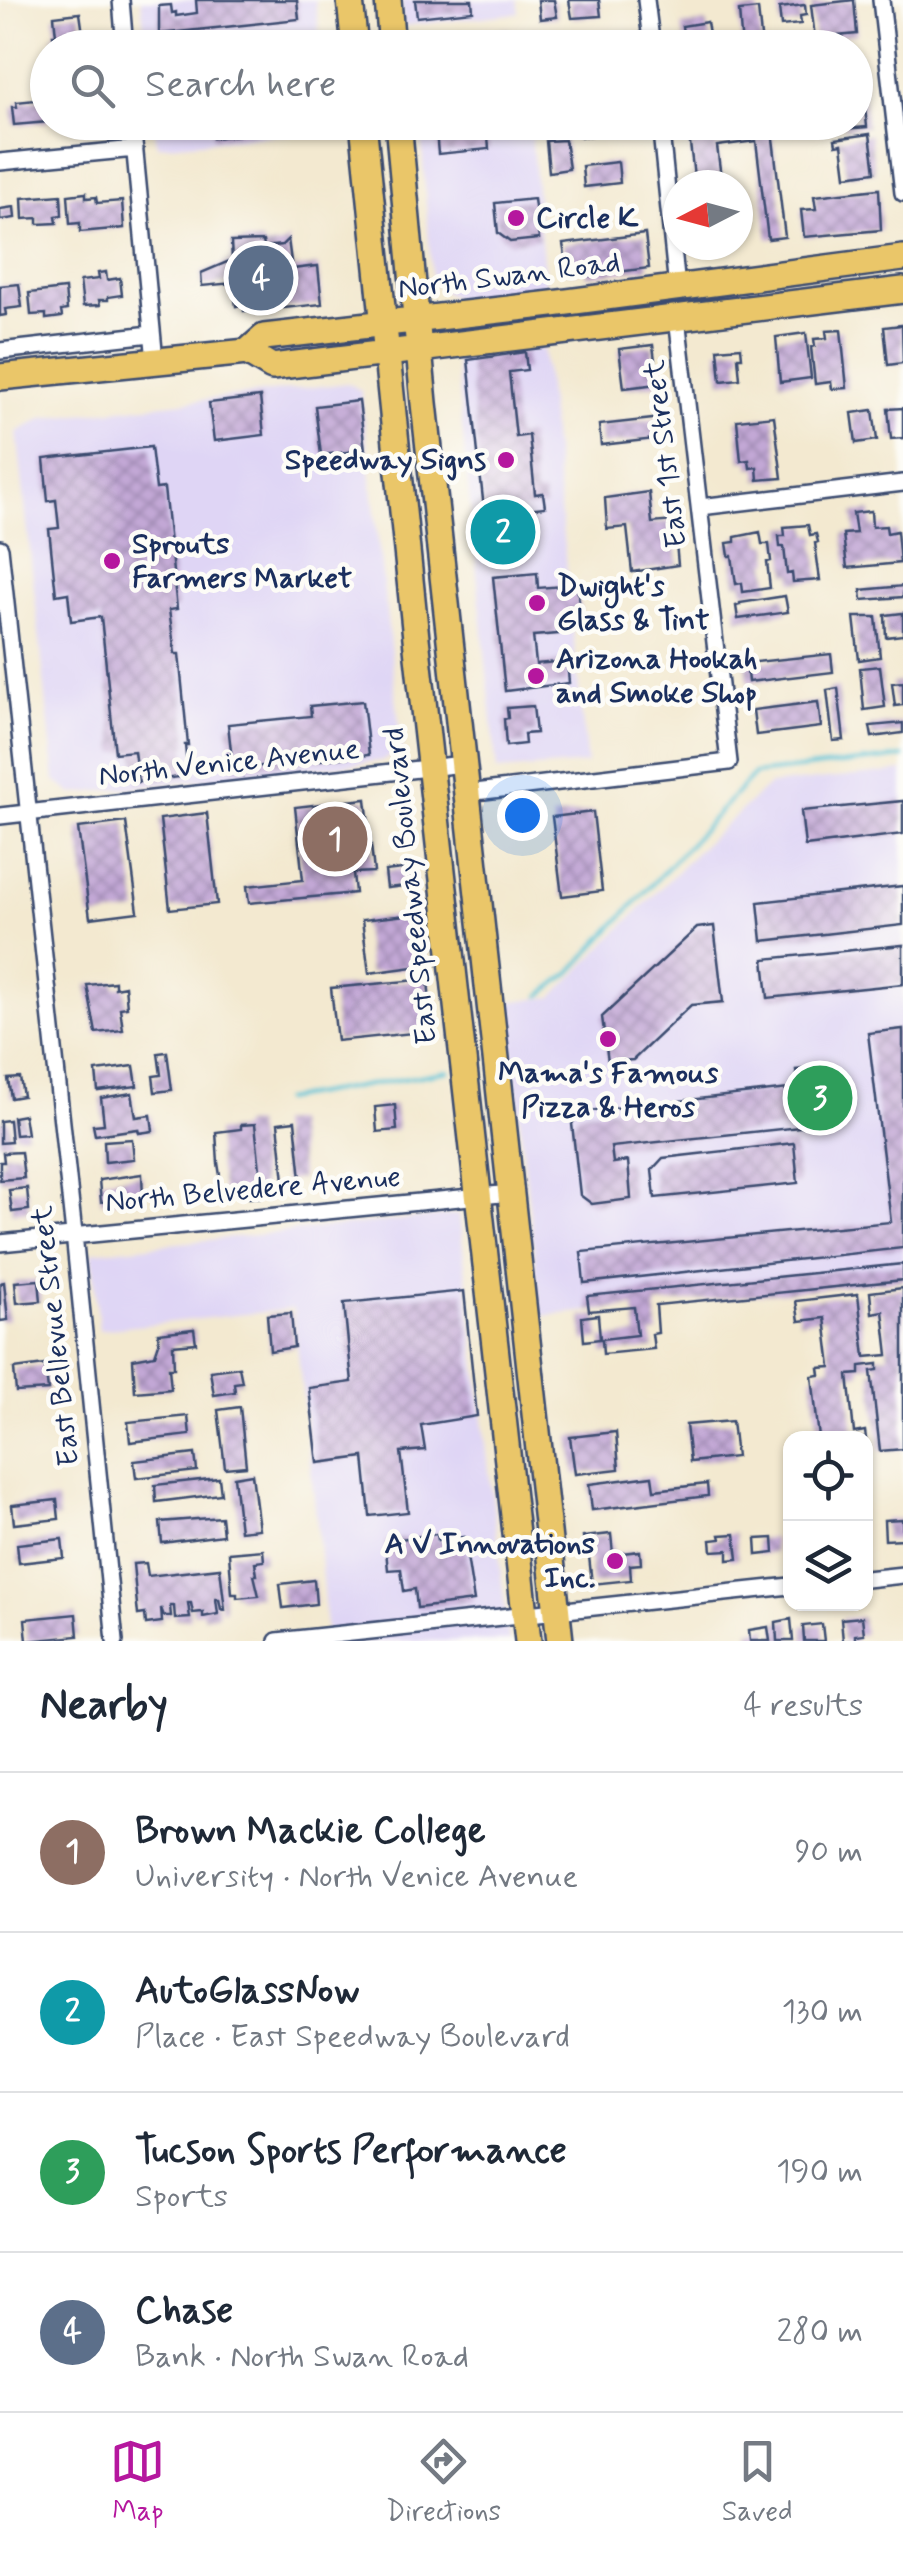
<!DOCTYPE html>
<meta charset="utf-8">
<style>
:root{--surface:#fff;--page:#f2f2f3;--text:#1f2937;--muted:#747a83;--line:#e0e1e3;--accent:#b5179e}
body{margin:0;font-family:Mynerve,sans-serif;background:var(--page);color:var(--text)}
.controls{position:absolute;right:30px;bottom:30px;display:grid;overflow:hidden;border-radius:20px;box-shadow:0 2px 8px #0004}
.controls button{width:90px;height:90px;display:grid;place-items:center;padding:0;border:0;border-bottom:2px solid var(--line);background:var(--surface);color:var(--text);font:50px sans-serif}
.compass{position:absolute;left:663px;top:170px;width:90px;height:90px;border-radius:50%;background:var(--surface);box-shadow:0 2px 8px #0004;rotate:264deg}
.you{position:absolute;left:522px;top:815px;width:35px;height:35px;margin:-25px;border:8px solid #fff;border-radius:50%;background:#1a73e8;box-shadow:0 0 0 15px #1a73e833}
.badge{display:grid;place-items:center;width:65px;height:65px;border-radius:50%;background:var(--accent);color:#fff;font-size:32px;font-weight:700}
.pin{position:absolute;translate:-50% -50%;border:5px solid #fff;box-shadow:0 2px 10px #0006}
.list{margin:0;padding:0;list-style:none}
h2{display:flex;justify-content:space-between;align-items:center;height:130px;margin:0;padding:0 40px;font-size:42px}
h2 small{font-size:32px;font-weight:400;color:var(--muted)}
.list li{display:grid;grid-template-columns:65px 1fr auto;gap:30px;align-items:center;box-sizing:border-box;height:160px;padding:0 40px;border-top:2px solid var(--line)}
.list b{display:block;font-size:38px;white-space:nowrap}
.list p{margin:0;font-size:32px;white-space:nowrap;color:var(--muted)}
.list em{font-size:32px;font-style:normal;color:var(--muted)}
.icon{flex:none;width:55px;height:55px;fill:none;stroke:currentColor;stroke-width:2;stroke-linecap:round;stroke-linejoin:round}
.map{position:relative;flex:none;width:903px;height:1641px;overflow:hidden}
.search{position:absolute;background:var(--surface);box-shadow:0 2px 8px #0004;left:30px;right:30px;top:30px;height:110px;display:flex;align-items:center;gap:25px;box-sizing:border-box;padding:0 35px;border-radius:55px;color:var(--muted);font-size:38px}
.sheet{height:770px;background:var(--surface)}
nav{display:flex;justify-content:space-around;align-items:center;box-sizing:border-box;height:140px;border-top:2px solid var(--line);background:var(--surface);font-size:28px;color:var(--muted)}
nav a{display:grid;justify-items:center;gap:5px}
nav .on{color:var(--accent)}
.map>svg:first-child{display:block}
.built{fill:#dfd5f5}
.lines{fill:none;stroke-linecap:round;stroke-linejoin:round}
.stream{stroke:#5ac3d6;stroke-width:4}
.building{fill:url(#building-cross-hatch)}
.street-casing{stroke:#3b4b6f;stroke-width:20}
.primary-casing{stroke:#3b4b6f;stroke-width:30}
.street{stroke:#fff;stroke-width:15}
.primary{stroke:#eac669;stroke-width:25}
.poi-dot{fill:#b5179e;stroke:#fdfcf7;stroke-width:4}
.labels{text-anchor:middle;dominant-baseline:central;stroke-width:9;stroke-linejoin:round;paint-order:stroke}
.poi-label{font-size:30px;font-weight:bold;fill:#1b2f5e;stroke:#fdfcf7;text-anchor:start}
.street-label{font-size:30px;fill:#1b2f5e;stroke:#fdfcf7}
</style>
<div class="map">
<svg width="903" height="1641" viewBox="0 0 903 1641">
<defs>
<pattern id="building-cross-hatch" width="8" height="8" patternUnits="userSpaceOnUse" patternTransform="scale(2.5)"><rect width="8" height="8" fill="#c3a8d6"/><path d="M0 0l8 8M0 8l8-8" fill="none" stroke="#9e89b1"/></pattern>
</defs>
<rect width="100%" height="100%" fill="#fdfcf7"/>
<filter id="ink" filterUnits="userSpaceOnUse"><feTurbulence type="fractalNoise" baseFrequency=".01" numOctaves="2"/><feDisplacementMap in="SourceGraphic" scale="20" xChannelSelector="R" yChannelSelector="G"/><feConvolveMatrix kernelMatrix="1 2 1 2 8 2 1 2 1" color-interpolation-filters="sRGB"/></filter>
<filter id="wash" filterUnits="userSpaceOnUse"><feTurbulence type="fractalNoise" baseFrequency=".0048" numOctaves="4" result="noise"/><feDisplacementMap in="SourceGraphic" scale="40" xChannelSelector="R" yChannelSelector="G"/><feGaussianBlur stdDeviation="2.25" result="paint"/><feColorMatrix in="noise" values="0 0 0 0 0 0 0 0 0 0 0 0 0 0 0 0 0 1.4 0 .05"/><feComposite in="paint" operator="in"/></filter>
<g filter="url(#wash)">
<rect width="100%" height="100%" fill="#f3e9d0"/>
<!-- built -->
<path class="built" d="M 141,0 L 315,0 L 321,47 L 146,47 Z
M 401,0 L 517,0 L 519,13 L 403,26 Z
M 329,122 L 330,130 L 157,146 L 154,123 Z
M 485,123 L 530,123 L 546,292 L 459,302 L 432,283 L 421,134 L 423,129 Z
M 543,348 L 587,764 L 497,771 L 455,358 Z
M 348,383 L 361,391 L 402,749 L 381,761 L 73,794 L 55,781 L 17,432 L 43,418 Z
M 903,771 L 903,1280 L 541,1316 L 507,1002 L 553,997 L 698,850 L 769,785 Z
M 459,1214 L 509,1641 L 327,1641 L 319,1542 L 293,1309 L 99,1330 L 92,1252 Z"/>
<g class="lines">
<!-- stream -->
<path class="stream" d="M 540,996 L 570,973 L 754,774 L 903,757
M 283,1100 L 448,1071"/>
</g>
<g id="blocks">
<!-- building -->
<path class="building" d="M 196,0 L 297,0 L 299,19 L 159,34 L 159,6 L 171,5 L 172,13 L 176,12 L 176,16 L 197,13 Z
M 415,0 L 472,0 L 473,11 L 417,17 Z
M 538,0 L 554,0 L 557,17 L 540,19 Z
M 569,0 L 599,0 L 601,16 L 572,18 Z
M 854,0 L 857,34 L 815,38 L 811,5 Z
M 805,5 L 806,15 L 800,16 L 801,24 L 781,26 L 779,8 Z
M 758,9 L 762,46 L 742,48 L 739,11 Z
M 80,13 L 85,48 L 55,48 L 53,35 L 56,35 L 54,16 Z
M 707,22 L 711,46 L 685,48 L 682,26 Z
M 509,29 L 510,44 L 479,48 L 417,48 L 416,40 Z
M 288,38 L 289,48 L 223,48 L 223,45 Z
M 856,87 L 863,87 L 867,127 L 844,129 L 844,122 L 856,122 Z
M 44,99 L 45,107 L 48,107 L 48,122 L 14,125 L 12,107 L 17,107 L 16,102 Z
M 212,122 L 297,122 L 298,128 L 213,138 Z
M 579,122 L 612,122 L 613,134 L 580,137 Z
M 729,122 L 771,122 L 785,237 L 768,239 L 756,141 L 717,146 L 722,185 L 695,185 L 688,127 Z
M 487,125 L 489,149 L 438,154 L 436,130 Z
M 870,134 L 875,172 L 846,176 L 842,144 L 836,145 L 835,139 Z
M 565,140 L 569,169 L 549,172 L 546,141 Z
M 618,162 L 620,183 L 584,187 L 582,166 Z
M 879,189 L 881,230 L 804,237 L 801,210 L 816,209 L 814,196 Z
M 86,193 L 86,198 L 96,197 L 97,203 L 122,201 L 124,228 L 80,232 L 80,223 L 70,224 L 68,195 Z
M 61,195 L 62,215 L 56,216 L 57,223 L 38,224 L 38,218 L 23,219 L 22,198 Z
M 534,199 L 539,239 L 510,242 L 498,233 L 495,203 Z
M 14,207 L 15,218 L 0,220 L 0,209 Z
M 645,234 L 649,268 L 586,276 L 588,270 L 568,273 L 563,244 Z
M 288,239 L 292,269 L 318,266 L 322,304 L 284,308 L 273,302 L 260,303 L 261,310 L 244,311 L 244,305 L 236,306 L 233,283 L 202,286 L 201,273 L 232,260 L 231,242 L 263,241 L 264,247 L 282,245 Z
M 106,272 L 107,280 L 120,278 L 122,295 L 108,297 L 108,300 L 99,300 L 100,305 L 83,306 L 80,281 L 99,279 L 98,273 Z
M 19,284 L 22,307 L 5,309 L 6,315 L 0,316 L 0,286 Z
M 65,289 L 67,310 L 61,311 L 62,317 L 46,319 L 46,314 L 31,315 L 29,293 Z
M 902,325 L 903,363 L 888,365 L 884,327 Z
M 841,330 L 847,388 L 832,389 L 831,382 L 815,384 L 811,347 L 815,346 L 814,339 L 827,338 L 826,331 Z
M 806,333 L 811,378 L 780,382 L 776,337 Z
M 653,345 L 658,384 L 624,388 L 619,349 Z
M 741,347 L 742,357 L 738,357 L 740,379 L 721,381 L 718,349 Z
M 525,352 L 527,370 L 509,372 L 516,437 L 529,435 L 535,494 L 543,493 L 545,507 L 517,510 L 521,553 L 489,556 L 468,360 Z
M 260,397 L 264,435 L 214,441 L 209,403 Z
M 359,401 L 365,450 L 321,455 L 315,406 Z
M 903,408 L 903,438 L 891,439 L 888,409 Z
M 873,410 L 877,440 L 856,443 L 852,413 Z
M 774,416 L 782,478 L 758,480 L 757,467 L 750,468 L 749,460 L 741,461 L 737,420 Z
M 662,418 L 664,438 L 601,445 L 599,425 Z
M 151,447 L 156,489 L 164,488 L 177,609 L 169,610 L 175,654 L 179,654 L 188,745 L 185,745 L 188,776 L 138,782 L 134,751 L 115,753 L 101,617 L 71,621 L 68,593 L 56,595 L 49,529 L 59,528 L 56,500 L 48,501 L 44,459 Z
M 649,492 L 652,523 L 674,521 L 678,565 L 632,572 L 627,527 L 607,529 L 605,498 Z
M 871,511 L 872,527 L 886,526 L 887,533 L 897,531 L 900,563 L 847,568 L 843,534 L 856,533 L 853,513 Z
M 808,525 L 810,535 L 816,534 L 818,542 L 815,543 L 820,580 L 793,582 L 792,573 L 787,574 L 784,547 L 780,547 L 779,536 L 785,536 L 784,527 Z
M 760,532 L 762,544 L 769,544 L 771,561 L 767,562 L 770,588 L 743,592 L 742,583 L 736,584 L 732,556 L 729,556 L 727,543 L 735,542 L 735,537 Z
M 537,573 L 538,588 L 577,585 L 581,617 L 556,620 L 558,634 L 533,636 L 536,664 L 567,661 L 569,683 L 505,691 L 493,577 Z
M 903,586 L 903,597 L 862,600 L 861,590 Z
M 785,596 L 788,612 L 738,619 L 736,606 L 740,605 L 740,603 Z
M 903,613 L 903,635 L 886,637 L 885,615 Z
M 854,617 L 876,617 L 880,657 L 859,660 Z
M 831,654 L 833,672 L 748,682 L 746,663 Z
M 880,666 L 885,707 L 864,710 L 860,668 Z
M 903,682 L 903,705 L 895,706 L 892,683 Z
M 838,688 L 844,740 L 833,741 L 827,690 Z
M 363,701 L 369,755 L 233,769 L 228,724 L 311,716 L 310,706 Z
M 818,702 L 821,727 L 756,735 L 753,710 Z
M 533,706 L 536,733 L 524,734 L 525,744 L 506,746 L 504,719 L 508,718 L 507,708 Z
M 903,723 L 903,733 L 872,737 L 870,726 Z
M 366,799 L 374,872 L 353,873 L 355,893 L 249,903 L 247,886 L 303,880 L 295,807 Z
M 903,801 L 903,834 L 805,846 L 801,811 Z
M 593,812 L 602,891 L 562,896 L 552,817 Z
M 207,813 L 217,904 L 170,909 L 160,819 Z
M 126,822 L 138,912 L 90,918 L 78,828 Z
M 411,868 L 413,885 L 387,888 L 385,871 Z
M 903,886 L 903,925 L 762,941 L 758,902 Z
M 424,913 L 428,948 L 424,949 L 425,957 L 420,958 L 421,966 L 369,973 L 362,920 Z
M 714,926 L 723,1002 L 691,1005 L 633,1060 L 608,1062 L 602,1017 L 697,928 Z
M 903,945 L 903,984 L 768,998 L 764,959 Z
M 428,979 L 432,1031 L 337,1041 L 331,988 Z
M 115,982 L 115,988 L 125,986 L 127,1007 L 120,1008 L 123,1030 L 96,1033 L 87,985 Z
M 903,1029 L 903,1248 L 584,1283 L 581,1252 L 891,1222 L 868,1033 Z
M 167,1052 L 172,1090 L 155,1092 L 153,1076 L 161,1075 L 158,1053 Z
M 134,1066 L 137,1086 L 98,1091 L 96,1071 Z
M 821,1068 L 828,1124 L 611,1147 L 613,1163 L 628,1161 L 631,1199 L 592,1204 L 580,1195 L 572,1124 L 579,1112 L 798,1088 L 796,1070 Z
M 20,1078 L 23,1096 L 11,1098 L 8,1079 Z
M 132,1093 L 136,1117 L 151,1115 L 153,1131 L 139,1133 L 138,1129 L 95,1135 L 93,1125 L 104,1124 L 101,1098 Z
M 395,1105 L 397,1130 L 377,1132 L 375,1107 Z
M 24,1115 L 27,1134 L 15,1135 L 13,1117 Z
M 9,1120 L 11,1142 L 0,1143 L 0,1121 Z
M 295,1121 L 301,1179 L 284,1181 L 278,1123 Z
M 255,1124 L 263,1197 L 249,1198 L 245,1193 L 223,1195 L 218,1163 L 216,1132 L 241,1129 L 241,1125 Z
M 132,1139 L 134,1159 L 105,1162 L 104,1141 Z
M 794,1143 L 798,1183 L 655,1198 L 652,1170 L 663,1158 Z
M 21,1152 L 24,1178 L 0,1180 L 0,1162 L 4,1162 L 3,1153 Z
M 142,1174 L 143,1198 L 101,1202 L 99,1180 Z
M 27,1188 L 29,1210 L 12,1212 L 9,1190 Z
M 903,1264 L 903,1280 L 656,1305 L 658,1333 L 652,1334 L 654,1349 L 603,1354 L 602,1339 L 637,1335 L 634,1307 L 589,1311 L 587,1296 Z
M 39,1280 L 41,1301 L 17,1303 L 15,1282 Z
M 4,1282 L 8,1320 L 0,1321 L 0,1283 Z
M 903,1288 L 903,1449 L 880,1451 L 871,1371 L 878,1370 L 878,1364 L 860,1366 L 860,1374 L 848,1375 L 854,1433 L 865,1431 L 866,1439 L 819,1438 L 812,1376 L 820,1375 L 819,1368 L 831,1367 L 825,1318 L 799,1321 L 796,1301 L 858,1294 L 865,1357 L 888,1355 L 883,1311 L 872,1313 L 870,1292 Z
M 464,1291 L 477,1416 L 421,1425 L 425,1450 L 401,1452 L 408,1512 L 370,1516 L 364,1457 L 318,1463 L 309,1388 L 352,1382 L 344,1303 Z
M 291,1313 L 294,1347 L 270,1351 L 267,1315 Z
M 598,1315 L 600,1339 L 584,1341 L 582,1317 Z
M 194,1329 L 196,1343 L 173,1345 L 174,1368 L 169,1368 L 171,1389 L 135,1392 L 133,1359 L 155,1355 L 159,1343 L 158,1333 Z
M 45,1365 L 48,1390 L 16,1392 L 14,1369 Z
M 239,1367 L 242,1382 L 234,1383 L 235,1392 L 214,1395 L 210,1371 Z
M 240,1407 L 246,1466 L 225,1468 L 218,1410 Z
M 188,1416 L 190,1435 L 130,1442 L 128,1422 Z
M 732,1421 L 736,1457 L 690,1462 L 686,1425 Z
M 616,1432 L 619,1469 L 575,1474 L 570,1437 Z
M 195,1454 L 197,1471 L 136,1478 L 134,1461 Z
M 252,1474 L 259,1529 L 240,1531 L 234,1477 Z
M 652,1476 L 654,1490 L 707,1484 L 708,1496 L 592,1510 L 589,1484 Z
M 219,1478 L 221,1494 L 156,1502 L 155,1485 Z
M 57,1500 L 59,1519 L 14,1524 L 12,1505 Z
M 221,1517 L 223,1535 L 162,1543 L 160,1522 Z
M 902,1519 L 903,1539 L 885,1540 L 884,1520 Z
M 437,1534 L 438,1540 L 464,1537 L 474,1601 L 417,1608 L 415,1589 L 404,1591 L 401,1569 L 388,1570 L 385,1541 Z
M 611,1534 L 613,1554 L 640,1551 L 641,1564 L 630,1565 L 631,1580 L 592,1584 L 589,1556 L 585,1557 L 583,1537 Z
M 735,1534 L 738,1559 L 728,1560 L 728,1550 L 712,1551 L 711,1540 L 721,1539 L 720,1535 Z
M 773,1538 L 774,1553 L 757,1555 L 756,1539 Z
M 62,1539 L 64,1558 L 19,1563 L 17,1544 Z
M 263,1550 L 264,1561 L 255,1562 L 257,1575 L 254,1575 L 259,1596 L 237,1598 L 237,1594 L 232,1594 L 229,1553 Z
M 146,1563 L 148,1576 L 220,1568 L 225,1610 L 221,1609 L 219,1599 L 216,1599 L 218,1614 L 203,1617 L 203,1612 L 193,1613 L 191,1603 L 188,1603 L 190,1618 L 175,1619 L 174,1606 L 170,1606 L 171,1616 L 164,1616 L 161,1608 L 162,1622 L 146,1624 L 145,1614 L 138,1615 L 133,1564 Z
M 314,1580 L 316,1604 L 283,1608 L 280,1584 Z
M 76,1614 L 78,1636 L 27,1641 L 25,1619 Z
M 862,1617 L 864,1634 L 855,1635 L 855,1641 L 843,1641 L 841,1619 Z
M 791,1619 L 793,1641 L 777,1641 L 776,1622 Z
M 822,1624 L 824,1641 L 804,1641 L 803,1626 Z
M 768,1627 L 770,1641 L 750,1641 L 749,1630 Z"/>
</g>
</g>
<g filter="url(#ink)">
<use href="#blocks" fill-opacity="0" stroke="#3b4b6f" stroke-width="2.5"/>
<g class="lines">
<!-- street casing -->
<g class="street-casing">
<path id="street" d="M 121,0 L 125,48
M 646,0 L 652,48
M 881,0 L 903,193
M 132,122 L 155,361
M 660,122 L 677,288
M 0,162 L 135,149
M 0,351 L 151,334
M 700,507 L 903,483
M 0,548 L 74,1234 L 115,1641
M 467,793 L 729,762 L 677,318
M 0,816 L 463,764
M 0,1243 L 511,1193
M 866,1579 L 903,1575
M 277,1641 L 790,1586"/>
</g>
<!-- primary casing -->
<g class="primary-casing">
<path id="primary" d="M 350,0 L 355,48
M 388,0 L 392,48
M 363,122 L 416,638 L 528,1641
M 398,122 L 424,403 L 560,1641
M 247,352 L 272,367 L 903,290
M 0,377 L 247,352 L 264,337 L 552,304 L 903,258"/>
</g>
<!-- street -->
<use href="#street" class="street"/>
<!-- primary -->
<use href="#primary" class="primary"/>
</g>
</g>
<!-- markers -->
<g class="poi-dot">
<circle cx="516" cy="218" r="10"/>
<circle cx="506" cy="460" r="10"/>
<circle cx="112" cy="561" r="10"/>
<circle cx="537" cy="603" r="10"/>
<circle cx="536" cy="676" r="10"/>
<circle cx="608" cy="1039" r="10"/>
<circle cx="615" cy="1561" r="10"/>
</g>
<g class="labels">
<!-- poi labels -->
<g class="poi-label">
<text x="536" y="218">Circle K</text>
<text x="486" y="460" text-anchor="end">Speedway Signs</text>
<text x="132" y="544">Sprouts<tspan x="132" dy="34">Farmers Market</tspan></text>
<text x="557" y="586">Dwight's<tspan x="557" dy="34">Glass &amp; Tint</tspan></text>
<text x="556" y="659">Arizona Hookah<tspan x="556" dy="34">and Smoke Shop</tspan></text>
<text x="608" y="1073" text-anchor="middle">Mama's Famous<tspan x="608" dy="34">Pizza &amp; Heros</tspan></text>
<text x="595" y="1544" text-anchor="end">A V Innovations<tspan x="595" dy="34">Inc.</tspan></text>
</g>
<!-- street labels -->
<g class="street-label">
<text transform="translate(509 276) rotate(-7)">North Swan Road</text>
<text transform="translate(666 454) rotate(-97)">East 1st Street</text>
<text transform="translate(229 763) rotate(-6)">North Venice Avenue</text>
<text transform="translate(411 886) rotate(-96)">East Speedway Boulevard</text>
<text transform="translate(253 1190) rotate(-5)">North Belvedere Avenue</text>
<text transform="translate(56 1336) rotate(-96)">East Bellevue Street</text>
</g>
</g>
</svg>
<div class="controls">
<button><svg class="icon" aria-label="locate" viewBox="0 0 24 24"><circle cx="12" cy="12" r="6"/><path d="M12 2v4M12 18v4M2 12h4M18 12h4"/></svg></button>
<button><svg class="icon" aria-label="layers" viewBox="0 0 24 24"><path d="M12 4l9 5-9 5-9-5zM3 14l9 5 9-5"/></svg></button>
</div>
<svg class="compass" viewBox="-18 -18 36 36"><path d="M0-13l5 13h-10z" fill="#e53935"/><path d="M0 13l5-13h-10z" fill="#747a83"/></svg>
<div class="you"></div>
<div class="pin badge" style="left:335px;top:839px;background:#8d6e63">1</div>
<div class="pin badge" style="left:503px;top:532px;background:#0f9aa8">2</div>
<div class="pin badge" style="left:820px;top:1098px;background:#2e9e5b">3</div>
<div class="pin badge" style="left:261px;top:278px;background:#5c6f8a">4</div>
<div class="search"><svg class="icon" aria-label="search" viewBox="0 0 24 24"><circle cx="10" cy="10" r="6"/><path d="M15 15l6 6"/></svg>Search here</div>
</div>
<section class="sheet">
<h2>Nearby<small>4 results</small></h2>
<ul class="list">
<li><span class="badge" style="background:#8d6e63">1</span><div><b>Brown Mackie College</b><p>University · North Venice Avenue</p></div><em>90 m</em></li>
<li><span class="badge" style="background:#0f9aa8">2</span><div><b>AutoGlassNow</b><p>Place · East Speedway Boulevard</p></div><em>130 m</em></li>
<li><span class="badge" style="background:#2e9e5b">3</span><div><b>Tucson Sports Performance</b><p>Sports</p></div><em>190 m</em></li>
<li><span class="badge" style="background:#5c6f8a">4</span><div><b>Chase</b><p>Bank · North Swan Road</p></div><em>280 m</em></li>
</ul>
</section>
<nav>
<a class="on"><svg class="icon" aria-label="map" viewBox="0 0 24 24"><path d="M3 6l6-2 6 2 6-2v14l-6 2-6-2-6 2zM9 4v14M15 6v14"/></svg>Map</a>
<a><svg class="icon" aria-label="directions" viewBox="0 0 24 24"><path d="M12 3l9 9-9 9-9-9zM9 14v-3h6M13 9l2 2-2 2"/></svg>Directions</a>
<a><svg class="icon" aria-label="saved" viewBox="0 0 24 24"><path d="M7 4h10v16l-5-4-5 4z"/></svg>Saved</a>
</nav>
